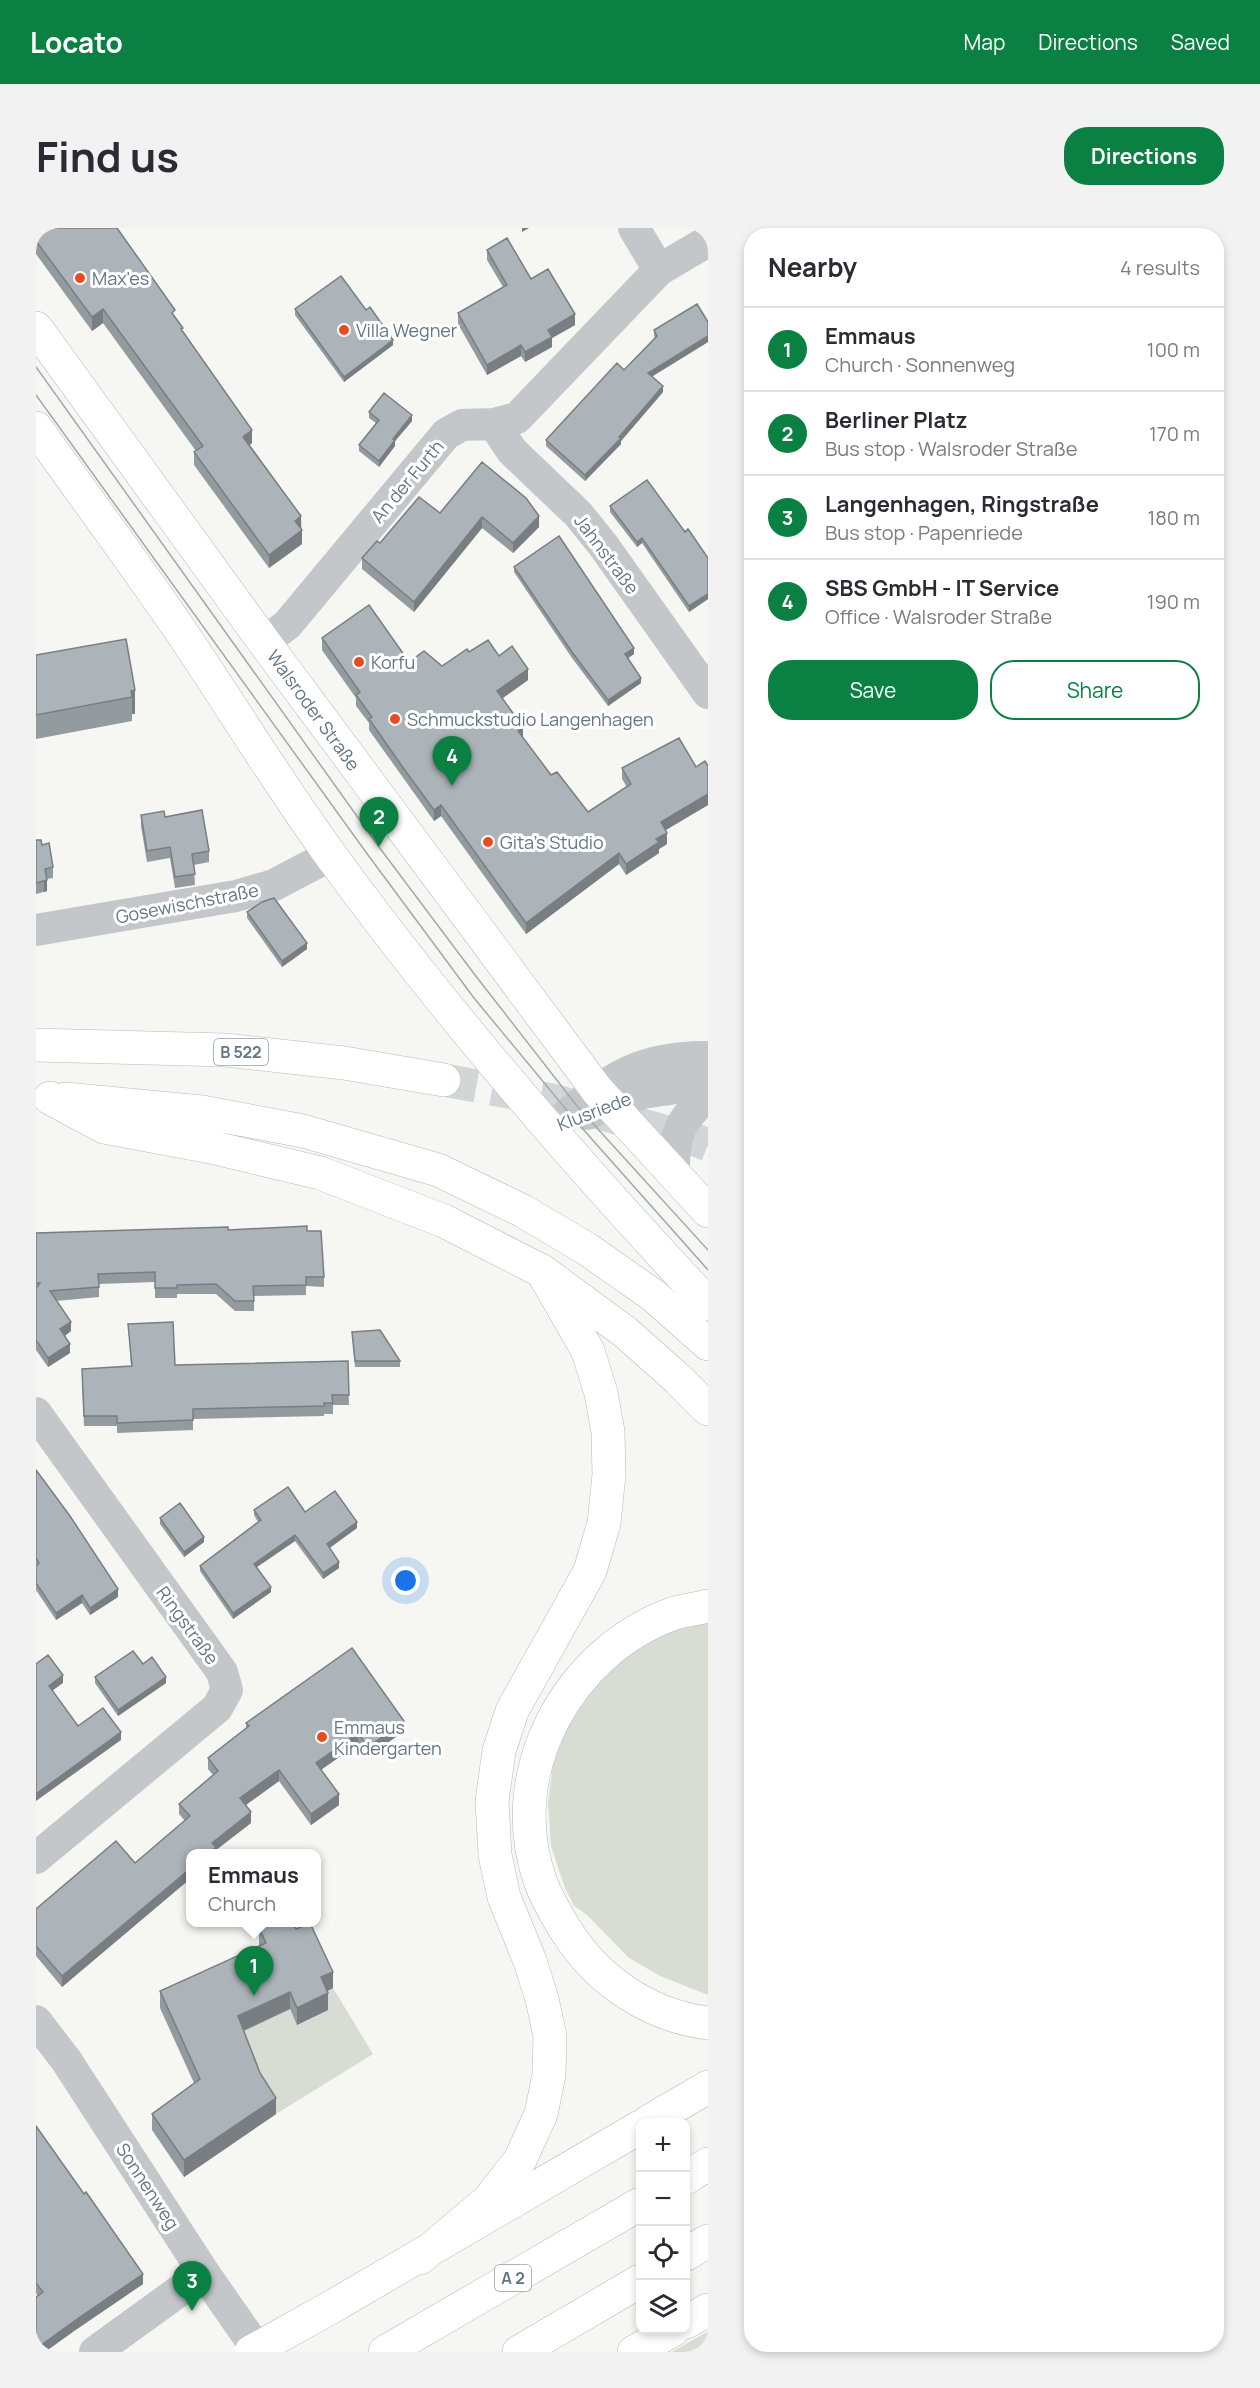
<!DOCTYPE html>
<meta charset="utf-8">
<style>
:root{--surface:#fff;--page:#f2f2f3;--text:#2b2b33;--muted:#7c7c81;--line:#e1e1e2;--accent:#0b8043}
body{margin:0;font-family:Manrope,sans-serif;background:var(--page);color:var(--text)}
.controls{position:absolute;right:18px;bottom:18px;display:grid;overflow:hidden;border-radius:12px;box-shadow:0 3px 9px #0003}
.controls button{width:54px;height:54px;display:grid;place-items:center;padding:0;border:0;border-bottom:2px solid var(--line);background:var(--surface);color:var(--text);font:30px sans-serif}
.you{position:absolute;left:370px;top:1353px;width:21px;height:21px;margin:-15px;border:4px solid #fff;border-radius:50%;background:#1a73e8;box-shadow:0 0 0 9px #1a73e833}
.badge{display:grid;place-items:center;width:39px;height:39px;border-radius:50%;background:var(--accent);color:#fff;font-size:20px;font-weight:700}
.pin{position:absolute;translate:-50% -50px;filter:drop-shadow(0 2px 3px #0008)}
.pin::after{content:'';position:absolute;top:32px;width:21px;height:18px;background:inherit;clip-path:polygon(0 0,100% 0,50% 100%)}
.popup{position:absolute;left:150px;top:1621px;width:135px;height:78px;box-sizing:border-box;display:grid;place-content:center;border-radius:12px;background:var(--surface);filter:drop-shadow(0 2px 4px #0005);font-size:20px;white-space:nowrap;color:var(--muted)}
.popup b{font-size:22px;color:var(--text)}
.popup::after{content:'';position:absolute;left:50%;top:100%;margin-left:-12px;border:12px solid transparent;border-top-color:var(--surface)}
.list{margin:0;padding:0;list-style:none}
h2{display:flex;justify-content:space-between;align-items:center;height:78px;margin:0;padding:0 24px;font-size:26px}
h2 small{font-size:20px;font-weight:400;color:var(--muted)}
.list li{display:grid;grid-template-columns:39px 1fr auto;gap:18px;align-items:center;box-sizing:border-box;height:84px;padding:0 24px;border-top:2px solid var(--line)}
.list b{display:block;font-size:22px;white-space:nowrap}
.list p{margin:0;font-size:20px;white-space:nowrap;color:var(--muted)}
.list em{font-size:20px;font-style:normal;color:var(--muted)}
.actions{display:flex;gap:12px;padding:18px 24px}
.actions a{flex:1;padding:14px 0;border:2px solid var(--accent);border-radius:24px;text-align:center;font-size:21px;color:var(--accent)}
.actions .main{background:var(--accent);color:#fff}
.icon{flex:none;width:33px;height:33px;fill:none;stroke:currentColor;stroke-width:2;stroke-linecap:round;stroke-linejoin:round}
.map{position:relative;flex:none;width:672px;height:2124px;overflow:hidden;border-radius:24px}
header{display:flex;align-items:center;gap:36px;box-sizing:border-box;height:84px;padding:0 30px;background:var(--accent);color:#fff}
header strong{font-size:28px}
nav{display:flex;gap:33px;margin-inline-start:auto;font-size:21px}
.intro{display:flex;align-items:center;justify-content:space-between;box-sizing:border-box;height:144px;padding:0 36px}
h1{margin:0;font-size:42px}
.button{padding:15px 27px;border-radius:24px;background:var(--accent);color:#fff;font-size:21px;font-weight:700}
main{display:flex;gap:36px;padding:0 36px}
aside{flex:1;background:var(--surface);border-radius:24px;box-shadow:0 3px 9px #0003}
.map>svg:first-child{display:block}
.green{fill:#d7ddd3}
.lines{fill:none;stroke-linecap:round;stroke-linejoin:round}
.highway-tunnel{stroke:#d1d6d6;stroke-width:33;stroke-dasharray:33 16;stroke-linecap:butt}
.major-casing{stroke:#b6babe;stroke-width:34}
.highway-casing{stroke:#b5b9bc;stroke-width:34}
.minor{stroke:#c3c7ca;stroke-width:32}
.major{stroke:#fff;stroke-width:33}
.highway{stroke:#fff;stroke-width:33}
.tram{stroke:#a1a8ae;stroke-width:1.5}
.highway-bridge-casing{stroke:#b5b9bc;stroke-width:34;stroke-linecap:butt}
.highway-bridge{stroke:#fff;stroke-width:33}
.wall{fill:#949b9f}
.shaded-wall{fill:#787e82}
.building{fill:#acb4b9;stroke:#787e82;stroke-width:1.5}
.poi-dot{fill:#e94a1f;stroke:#fff;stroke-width:2}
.labels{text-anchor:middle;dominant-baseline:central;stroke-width:6;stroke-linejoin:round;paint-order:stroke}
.shield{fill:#fff;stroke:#929fa9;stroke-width:1.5}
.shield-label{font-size:16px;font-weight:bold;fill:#637684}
.poi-label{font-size:18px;fill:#637684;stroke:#fff;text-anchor:start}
.street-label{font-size:18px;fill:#637684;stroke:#fff}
</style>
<header>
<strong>Locato</strong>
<nav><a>Map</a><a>Directions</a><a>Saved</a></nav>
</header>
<div class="intro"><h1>Find us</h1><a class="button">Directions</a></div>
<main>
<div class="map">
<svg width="672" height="2124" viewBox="0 0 672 2124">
<rect width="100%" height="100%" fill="#f6f6f2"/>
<!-- green -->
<path class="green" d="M 672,1391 L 672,1767 L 624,1748 L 593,1730 L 551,1687 L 538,1678 L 529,1660 L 515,1618 L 512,1575 L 518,1530 L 531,1495 L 558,1454 L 616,1408 Z
M 297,1760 L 337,1826 L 240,1886 L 224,1862 L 202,1805 L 253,1781 L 262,1797 L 292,1782 L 285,1766 Z
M 672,2104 L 672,2124 L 636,2124 L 669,2105 Z"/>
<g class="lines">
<!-- highway-tunnel -->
<path class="highway-tunnel" d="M 408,852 L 516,872 L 660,912 L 672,917"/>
<!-- major casing -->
<g class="major-casing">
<path id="major" d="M 0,100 L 228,414 L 561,862 L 672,983
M 0,200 C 47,266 96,332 142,399 C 193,474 240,552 293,625 C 408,784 538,933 672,1076"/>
</g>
<!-- highway casing -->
<g class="highway-casing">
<path id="highway" d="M 0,817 L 189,822 L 308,835 L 408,852
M 14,870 L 68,899 L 175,919 L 284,945 L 408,993 L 506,1043 L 589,1104 L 642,1151 L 672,1181
M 29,871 L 166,884 L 267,903 L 402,942 L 487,983 L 551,1021 L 618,1068 L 672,1116
M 672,1378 C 660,1381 647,1382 636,1386 C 532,1424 466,1544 504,1652 C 510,1670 521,1688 531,1704 C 562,1753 614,1788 672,1795
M 612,1894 L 672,1859
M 650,1950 L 672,1936
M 650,2026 L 672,2013
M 384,2030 L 452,1973 L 484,1932 L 505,1886 L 513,1847 L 514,1808 L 506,1771 L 494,1733 L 468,1669 L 459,1627 L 456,1573 L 463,1523 L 476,1483 L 554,1343 L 568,1295 L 573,1247 L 572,1204 L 565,1165 L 552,1123 L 506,1043
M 299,2077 L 604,1899
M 650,2094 L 672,2082
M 349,2124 L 604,1976
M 483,2124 L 604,2053
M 598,2124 L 637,2102"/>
</g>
<!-- minor -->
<path class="minor" d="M 598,0 L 623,42
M 458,196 L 476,223 L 542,286 L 567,317 L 672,465
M 228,414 L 251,397 L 410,206 L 426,197 L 458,196 L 481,190 L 623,42 L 672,13
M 0,702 L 200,668 L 238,657 L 295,627
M 551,886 L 607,865 L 672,855
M 514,901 C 568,855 597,828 672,829
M 638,947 C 637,911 642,891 672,869
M 0,1185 L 186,1444 L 191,1462 L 181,1480 L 0,1630
M 0,1793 L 30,1832 L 168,2045 L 223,2124
M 59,2124 L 168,2045"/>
<!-- major -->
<use href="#major" class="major"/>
<!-- highway -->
<use href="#highway" class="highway"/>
<!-- tram -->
<path class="tram" d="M 0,139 L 343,619 L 439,747 L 541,878 L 672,1022
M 0,167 L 332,627 L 438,770 L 538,891 L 672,1042"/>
<!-- highway-bridge casing -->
<g class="highway-bridge-casing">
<path id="highway-bridge" d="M 215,2124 L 299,2077"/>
</g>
<!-- highway-bridge -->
<use href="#highway-bridge" class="highway-bridge"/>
</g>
<!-- wall -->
<path class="wall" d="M 0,0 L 139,89 L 147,104 L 216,215 L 214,217 L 265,288 L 266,316 L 233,340 L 158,237 L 158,224 L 160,223 L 67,95 L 56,103 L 0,26 Z
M 451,22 L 495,51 L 539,97 L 516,110 L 516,119 L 489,134 L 485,128 L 451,147 L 422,96 L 422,85 L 467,59 L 451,32 Z
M 259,81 L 357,117 L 308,154 L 259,87 Z
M 618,102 L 672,114 L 615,149 L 627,164 L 585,213 L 585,216 L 549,253 L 510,218 L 510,212 L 588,142 L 619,110 L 618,108 Z
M 333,184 L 376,193 L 359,213 L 359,218 L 343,239 L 323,223 L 323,217 L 340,195 L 333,190 Z
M 446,234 L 503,299 L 477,325 L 446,300 L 378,384 L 326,341 L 326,330 L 344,315 L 404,285 Z
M 574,278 L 649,304 L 672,330 L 672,371 L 653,384 L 606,315 L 601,319 L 574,284 Z
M 478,339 L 598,426 L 592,430 L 605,455 L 572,478 L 536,430 L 478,344 Z
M 286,410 L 373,434 L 406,438 L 433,424 L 463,428 L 492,452 L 467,470 L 487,510 L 515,547 L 552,584 L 591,559 L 586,551 L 586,540 L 672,577 L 629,602 L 631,616 L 623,621 L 623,625 L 590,647 L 583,636 L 490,706 L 405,588 L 398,593 L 333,502 L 333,495 L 320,478 L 320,470 L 286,422 Z
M 90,411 L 99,486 L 96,486 L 96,493 L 0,511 L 0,427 Z
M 105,587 L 129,589 L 173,623 L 173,634 L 158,637 L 159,657 L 139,660 L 134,630 L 111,634 L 105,598 Z
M 0,612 L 6,617 L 17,639 L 17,650 L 11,651 L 11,663 L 0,666 Z
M 211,684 L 271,721 L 246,739 L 211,690 Z
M 192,1002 L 271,1003 L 288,1049 L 288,1059 L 270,1058 L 270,1067 L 218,1068 L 218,1083 L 199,1083 L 180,1066 L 141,1066 L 141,1070 L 119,1070 L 119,1054 L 63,1056 L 63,1069 L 20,1073 L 35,1103 L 29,1108 L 34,1125 L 12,1139 L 0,1122 L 0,1005 Z
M 92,1096 L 139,1137 L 312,1133 L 313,1177 L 297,1177 L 297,1186 L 288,1186 L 288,1188 L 157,1191 L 157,1202 L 81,1205 L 81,1198 L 48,1198 L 46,1151 L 95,1138 Z
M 316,1104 L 364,1133 L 364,1139 L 319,1139 Z
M 0,1242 L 82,1369 L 54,1387 L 46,1375 L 20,1392 L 0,1362 Z
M 218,1282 L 269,1284 L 321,1300 L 293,1320 L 303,1340 L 287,1351 L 259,1313 L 221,1339 L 235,1364 L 197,1391 L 164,1343 L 164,1338 L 222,1294 L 218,1287 Z
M 124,1290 L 168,1314 L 148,1329 L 124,1296 Z
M 107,1436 L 130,1455 L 82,1488 L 59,1455 L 59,1449 Z
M 210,1495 L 368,1503 L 332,1529 L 322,1516 L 285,1542 L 303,1577 L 275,1597 L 243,1553 L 210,1577 L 215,1595 L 180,1622 L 180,1626 L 155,1626 L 155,1650 L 26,1759 L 0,1728 L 0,1681 L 99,1635 L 149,1593 L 143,1586 L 143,1576 L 177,1547 L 172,1541 L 172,1530 L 210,1500 Z
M 223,1700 L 260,1701 L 297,1760 L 291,1763 L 292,1782 L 261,1797 L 254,1781 L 208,1803 L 240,1886 L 148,1949 L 116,1902 L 116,1886 L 158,1855 L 124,1780 L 124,1763 L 223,1718 Z
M 0,1898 L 107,2056 L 41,2101 L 2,2068 L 0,2065 Z"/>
<!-- shaded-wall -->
<path class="shaded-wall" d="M 486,0 L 493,0 L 486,4 Z
M 67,81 L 67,95 L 56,103 L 56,89 Z
M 539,86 L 539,97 L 516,110 L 516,119 L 489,134 L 489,124 L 512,102 Z
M 672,108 L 672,114 L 612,151 L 612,145 Z
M 357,112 L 357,117 L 308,154 L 308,149 Z
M 485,117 L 485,128 L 451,147 L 451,137 Z
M 627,158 L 627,164 L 585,213 L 585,216 L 549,253 L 549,247 L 583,209 Z
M 376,187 L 376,193 L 359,213 L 359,218 L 343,239 L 343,233 L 357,211 Z
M 216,202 L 216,215 L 207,222 L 207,209 Z
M 265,288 L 265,302 L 259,293 Z
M 503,288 L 503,299 L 477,325 L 477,315 Z
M 446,289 L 446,300 L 378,384 L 378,374 Z
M 266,302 L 266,316 L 233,340 L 233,327 Z
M 606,310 L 606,315 L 601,319 L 601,314 Z
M 672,366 L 672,371 L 653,384 L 653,378 Z
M 598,420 L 598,426 L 589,432 L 589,426 Z
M 492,441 L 492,452 L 461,474 L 461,463 Z
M 605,450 L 605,455 L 572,478 L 572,472 Z
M 99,462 L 99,486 L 96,486 L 96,469 L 95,463 Z
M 487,499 L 487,510 L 482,503 Z
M 672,566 L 672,577 L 625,605 L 625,594 Z
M 405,577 L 405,588 L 398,593 L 398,582 Z
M 631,605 L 631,616 L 623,621 L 623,625 L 590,647 L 590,636 L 620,611 Z
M 583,625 L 583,636 L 490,706 L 490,695 Z
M 11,652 L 11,663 L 8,664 L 8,653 Z
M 271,715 L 271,721 L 246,739 L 246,733 Z
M 35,1094 L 35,1103 L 24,1111 L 24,1101 Z
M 34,1116 L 34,1125 L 12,1139 L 12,1130 Z
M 321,1294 L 321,1300 L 291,1322 L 291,1316 Z
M 259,1307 L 259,1313 L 218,1341 L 218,1336 Z
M 168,1309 L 168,1314 L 148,1329 L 148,1324 Z
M 303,1334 L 303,1340 L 287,1351 L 287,1345 Z
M 235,1359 L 235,1364 L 197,1391 L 197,1385 Z
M 82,1361 L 82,1369 L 54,1387 L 54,1380 Z
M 46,1367 L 46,1375 L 20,1392 L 20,1385 Z
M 27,1447 L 27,1455 L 13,1465 L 13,1458 Z
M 130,1449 L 130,1455 L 82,1488 L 82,1482 Z
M 368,1493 L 368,1503 L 332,1529 L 332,1519 Z
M 85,1504 L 85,1512 L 0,1573 L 0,1566 Z
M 322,1505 L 322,1516 L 280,1545 L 280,1535 Z
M 243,1542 L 243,1553 L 204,1581 L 204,1570 Z
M 303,1566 L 303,1577 L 275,1597 L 275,1586 Z
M 215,1584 L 215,1595 L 180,1622 L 180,1626 L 172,1626 L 176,1615 Z
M 155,1640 L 155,1650 L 26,1759 L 26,1748 Z
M 297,1744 L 297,1760 L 285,1766 L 285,1749 Z
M 254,1764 L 254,1781 L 202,1805 L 202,1788 Z
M 292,1765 L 292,1782 L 261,1797 L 261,1780 Z
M 240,1870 L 240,1886 L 148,1949 L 148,1932 Z
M 107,2046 L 107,2056 L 41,2101 L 9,2124 L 0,2124 L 0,2121 L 41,2091 Z"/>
<!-- building -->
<path class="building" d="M 0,0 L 81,0 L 139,82 L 136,85 L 147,100 L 145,101 L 216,202 L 207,209 L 265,288 L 259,293 L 266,302 L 233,327 L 158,224 L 167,218 L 67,81 L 56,89 L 0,13 Z
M 471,10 L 495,51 L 512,41 L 539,86 L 512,102 L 516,109 L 489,124 L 485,117 L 451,137 L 422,85 L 471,57 L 451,22 Z
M 305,48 L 330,82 L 334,79 L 357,112 L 308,149 L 259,81 Z
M 661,76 L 672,94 L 672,108 L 612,145 L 627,158 L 583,209 L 585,210 L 549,247 L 510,212 L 581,135 L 588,142 L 621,108 L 618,102 Z
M 348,165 L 376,187 L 357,211 L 359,212 L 343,233 L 323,217 L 343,192 L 333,184 Z
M 446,234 L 490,270 L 503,288 L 477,315 L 446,289 L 378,374 L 326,330 L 341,313 L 344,315 L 383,269 L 404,285 Z
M 611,252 L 649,304 L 652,301 L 672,330 L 672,366 L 653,378 L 606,310 L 601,314 L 574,278 Z
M 523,308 L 598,420 L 589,426 L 605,450 L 572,472 L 536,424 L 478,339 Z
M 333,377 L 373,434 L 388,423 L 406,438 L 431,421 L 433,424 L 452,412 L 463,428 L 476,418 L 492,441 L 461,463 L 487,499 L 482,503 L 515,547 L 521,544 L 552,584 L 595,556 L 586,540 L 643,510 L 660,539 L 669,533 L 672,538 L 672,566 L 625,594 L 631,605 L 620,611 L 623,614 L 590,636 L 583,625 L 490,695 L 405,577 L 398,582 L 368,541 L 333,491 L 336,489 L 320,467 L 324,464 L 286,410 Z
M 90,411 L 99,462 L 95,463 L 96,469 L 0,487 L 0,427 Z
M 166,582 L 173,623 L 156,626 L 159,646 L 139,649 L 134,619 L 111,623 L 105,587 L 128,583 L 129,589 Z
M 0,612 L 5,612 L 6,617 L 13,615 L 17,639 L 9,641 L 11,652 L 0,655 Z
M 238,670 L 271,715 L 246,733 L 211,684 L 226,674 Z
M 271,998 L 271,1003 L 285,1003 L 288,1049 L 270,1049 L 270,1057 L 217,1058 L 218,1073 L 199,1073 L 180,1056 L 141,1057 L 141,1060 L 119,1060 L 119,1044 L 62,1046 L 63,1059 L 14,1063 L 35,1094 L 24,1101 L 34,1116 L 12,1130 L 0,1112 L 0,1060 L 4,1055 L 0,1055 L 0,1005 L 192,999 L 192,1002 Z
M 137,1094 L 139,1137 L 312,1133 L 313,1167 L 296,1167 L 297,1175 L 288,1175 L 288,1178 L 157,1181 L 157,1192 L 81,1195 L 81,1188 L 48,1188 L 46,1141 L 96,1138 L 92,1096 Z
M 344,1102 L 364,1133 L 319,1133 L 316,1104 Z
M 0,1242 L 34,1288 L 82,1361 L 54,1380 L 46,1367 L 20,1385 L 0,1355 L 0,1338 L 3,1335 L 0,1330 Z
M 252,1259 L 269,1284 L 299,1263 L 321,1294 L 291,1316 L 303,1334 L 287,1345 L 259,1307 L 218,1336 L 235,1359 L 197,1385 L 164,1338 L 225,1292 L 218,1282 Z
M 144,1275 L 168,1309 L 148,1324 L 124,1290 Z
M 316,1420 L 368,1493 L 332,1519 L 322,1505 L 280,1535 L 303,1566 L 275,1586 L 243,1542 L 204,1570 L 215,1584 L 176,1615 L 180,1619 L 172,1626 L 155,1626 L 155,1640 L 26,1748 L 0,1718 L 0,1681 L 80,1613 L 99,1635 L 154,1588 L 143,1576 L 182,1543 L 172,1530 L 213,1498 L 210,1495 Z
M 97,1423 L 107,1436 L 116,1429 L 130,1449 L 82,1482 L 59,1449 Z
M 12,1427 L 27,1447 L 13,1458 L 42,1498 L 67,1480 L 85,1504 L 0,1566 L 0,1436 Z
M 234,1695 L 257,1695 L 260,1701 L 274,1695 L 297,1744 L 285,1749 L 292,1765 L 261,1780 L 254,1764 L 202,1788 L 224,1845 L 240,1870 L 148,1932 L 116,1886 L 164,1851 L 124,1763 L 230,1715 L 223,1700 Z
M 0,1898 L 48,1966 L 50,1964 L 107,2046 L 41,2091 L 0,2121 L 0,2069 L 7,2064 L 0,2055 Z"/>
<!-- markers -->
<g class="poi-dot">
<circle cx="44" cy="50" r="6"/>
<circle cx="308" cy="102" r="6"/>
<circle cx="323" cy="434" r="6"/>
<circle cx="359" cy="491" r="6"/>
<circle cx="452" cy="614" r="6"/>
<circle cx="286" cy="1509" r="6"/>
</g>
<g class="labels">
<!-- shield labels -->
<g class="shield">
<rect x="178" y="811" width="54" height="26" rx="4.5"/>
<rect x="459" y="2037" width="36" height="26" rx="4.5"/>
</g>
<g class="shield-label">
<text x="205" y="824">B 522</text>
<text x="477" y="2050">A 2</text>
</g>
<!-- poi labels -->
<g class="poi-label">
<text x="56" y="50">Max'es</text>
<text x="320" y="102">Villa Wegner</text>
<text x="335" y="434">Korfu</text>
<text x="371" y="491">Schmuckstudio Langenhagen</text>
<text x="464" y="614">Gita's Studio</text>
<text x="298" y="1499">Emmaus<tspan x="298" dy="21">Kindergarten</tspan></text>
</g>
<!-- street labels -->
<g class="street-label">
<text transform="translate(371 253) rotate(-50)">An der Furth</text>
<text transform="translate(571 326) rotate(53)">Jahnstraße</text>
<text transform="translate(278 482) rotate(54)">Walsroder Straße</text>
<text transform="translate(151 675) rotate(-11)">Gosewischstraße</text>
<text transform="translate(558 883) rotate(-21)">Klusriede</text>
<text transform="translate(152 1397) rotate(54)">Ringstraße</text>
<text transform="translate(112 1958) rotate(57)">Sonnenweg</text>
</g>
</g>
</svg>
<div class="controls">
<button>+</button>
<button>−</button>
<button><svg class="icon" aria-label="locate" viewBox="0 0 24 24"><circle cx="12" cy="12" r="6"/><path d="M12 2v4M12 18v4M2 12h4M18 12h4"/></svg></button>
<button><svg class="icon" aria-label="layers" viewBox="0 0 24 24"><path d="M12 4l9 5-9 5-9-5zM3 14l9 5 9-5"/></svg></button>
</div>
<div class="you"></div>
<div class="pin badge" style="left:218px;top:1768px">1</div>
<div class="popup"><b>Emmaus</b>Church</div>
<div class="pin badge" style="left:343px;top:619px">2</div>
<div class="pin badge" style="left:156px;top:2083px">3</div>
<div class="pin badge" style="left:416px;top:558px">4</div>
</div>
<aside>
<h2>Nearby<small>4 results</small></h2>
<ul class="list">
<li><span class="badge">1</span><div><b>Emmaus</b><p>Church · Sonnenweg</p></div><em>100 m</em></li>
<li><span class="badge">2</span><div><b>Berliner Platz</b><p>Bus stop · Walsroder Straße</p></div><em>170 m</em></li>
<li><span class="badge">3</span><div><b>Langenhagen, Ringstraße</b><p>Bus stop · Papenriede</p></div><em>180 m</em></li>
<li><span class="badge">4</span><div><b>SBS GmbH - IT Service</b><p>Office · Walsroder Straße</p></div><em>190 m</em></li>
</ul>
<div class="actions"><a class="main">Save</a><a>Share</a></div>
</aside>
</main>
